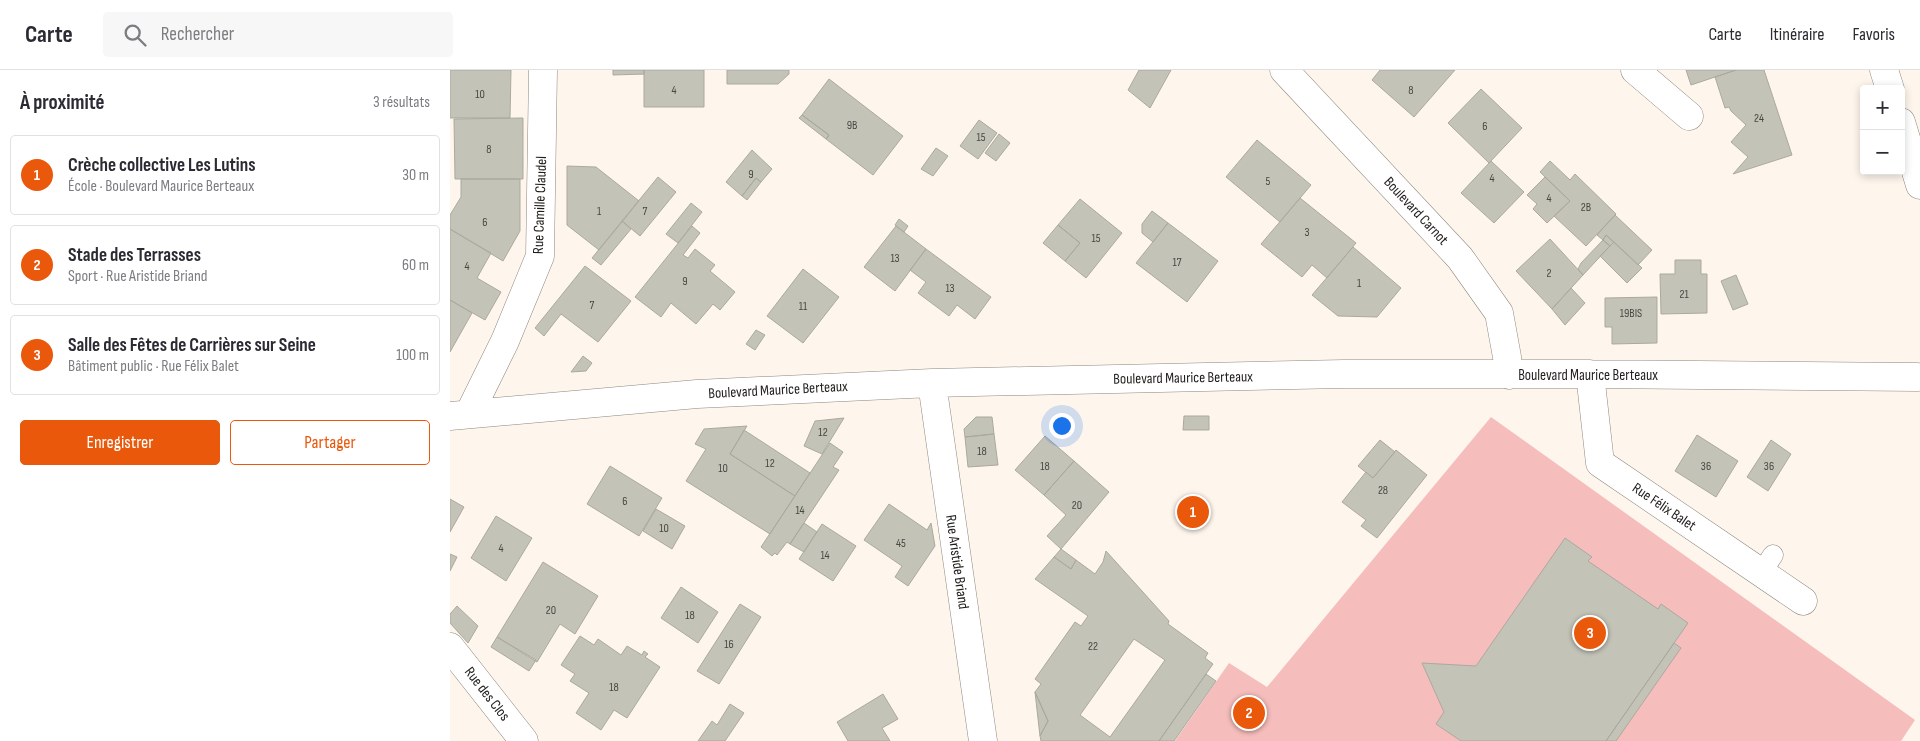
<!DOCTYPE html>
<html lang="fr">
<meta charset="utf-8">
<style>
:root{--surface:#fff;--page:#f7f7f7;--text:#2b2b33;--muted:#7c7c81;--line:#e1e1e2;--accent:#ea580c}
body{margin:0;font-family:"Sofia Sans Condensed",sans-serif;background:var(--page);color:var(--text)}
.controls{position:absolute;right:15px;top:15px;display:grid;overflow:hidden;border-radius:5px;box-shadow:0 2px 8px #0003}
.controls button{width:45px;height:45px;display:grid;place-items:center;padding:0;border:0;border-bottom:1px solid var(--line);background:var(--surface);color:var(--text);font:25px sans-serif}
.you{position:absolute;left:611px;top:355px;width:18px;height:18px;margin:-12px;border:4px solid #fff;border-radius:50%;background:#1a73e8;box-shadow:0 0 0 8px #1a73e833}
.badge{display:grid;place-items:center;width:32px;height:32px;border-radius:50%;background:var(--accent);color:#fff;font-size:16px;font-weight:700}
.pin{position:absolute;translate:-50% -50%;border:2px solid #fff;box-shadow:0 1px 5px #0006}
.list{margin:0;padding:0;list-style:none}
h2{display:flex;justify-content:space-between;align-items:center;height:65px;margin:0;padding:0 20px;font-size:21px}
h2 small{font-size:16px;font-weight:400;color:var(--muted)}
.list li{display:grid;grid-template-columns:32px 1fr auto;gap:15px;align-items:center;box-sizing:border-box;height:80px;margin:0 10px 10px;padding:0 10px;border:1px solid var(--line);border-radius:5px}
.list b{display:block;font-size:19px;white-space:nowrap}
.list p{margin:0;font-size:16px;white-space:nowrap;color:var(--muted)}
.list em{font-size:16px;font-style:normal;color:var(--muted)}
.actions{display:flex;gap:10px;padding:15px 20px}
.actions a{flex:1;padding:11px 0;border:1px solid var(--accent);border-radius:5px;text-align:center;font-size:18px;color:var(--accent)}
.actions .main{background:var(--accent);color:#fff}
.icon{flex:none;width:28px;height:28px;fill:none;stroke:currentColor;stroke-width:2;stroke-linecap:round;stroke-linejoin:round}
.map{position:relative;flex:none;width:1470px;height:671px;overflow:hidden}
header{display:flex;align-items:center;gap:30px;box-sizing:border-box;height:70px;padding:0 25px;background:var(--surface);border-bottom:1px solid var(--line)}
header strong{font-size:24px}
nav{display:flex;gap:28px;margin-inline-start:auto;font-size:18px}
.search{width:350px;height:45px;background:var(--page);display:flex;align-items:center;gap:12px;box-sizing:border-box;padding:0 18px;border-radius:5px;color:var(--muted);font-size:19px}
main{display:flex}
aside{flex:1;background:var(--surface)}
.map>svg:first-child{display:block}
.green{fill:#f5bdbb}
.building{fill:#c4c3b8;stroke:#aba99f;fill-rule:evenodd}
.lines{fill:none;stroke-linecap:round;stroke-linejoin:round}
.service-casing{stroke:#8e877f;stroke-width:21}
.minor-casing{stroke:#8e877f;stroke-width:29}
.service{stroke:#fff;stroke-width:20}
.minor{stroke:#fff;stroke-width:28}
.labels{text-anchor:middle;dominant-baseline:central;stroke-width:4;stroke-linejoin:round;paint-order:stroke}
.number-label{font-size:12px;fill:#494742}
.street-label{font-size:15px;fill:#201e1b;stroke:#fff}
</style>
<header>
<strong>Carte</strong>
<div class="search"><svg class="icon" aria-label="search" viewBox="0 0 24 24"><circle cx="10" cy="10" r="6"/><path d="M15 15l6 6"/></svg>Rechercher</div>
<nav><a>Carte</a><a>Itinéraire</a><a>Favoris</a></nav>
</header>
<main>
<aside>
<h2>À proximité<small>3 résultats</small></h2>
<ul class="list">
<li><span class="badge">1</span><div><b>Crèche collective Les Lutins</b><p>École · Boulevard Maurice Berteaux</p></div><em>30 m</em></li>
<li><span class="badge">2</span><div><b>Stade des Terrasses</b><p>Sport · Rue Aristide Briand</p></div><em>60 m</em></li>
<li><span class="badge">3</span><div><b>Salle des Fêtes de Carrières sur Seine</b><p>Bâtiment public · Rue Félix Balet</p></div><em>100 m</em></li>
</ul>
<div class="actions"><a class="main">Enregistrer</a><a>Partager</a></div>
</aside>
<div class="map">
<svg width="1470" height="671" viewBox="0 0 1470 671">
<rect width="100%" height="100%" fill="#fef6ed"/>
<!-- green -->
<path class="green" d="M 1041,347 L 1465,650 L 1451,671 L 725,671 L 779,593 L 817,617 Z"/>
<!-- building -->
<path class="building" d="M 0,0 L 61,0 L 60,48 L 0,48 Z
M 163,0 L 194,0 L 194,4 L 163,5 Z
M 194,0 L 254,0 L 254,37 L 194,37 Z
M 277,0 L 339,0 L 339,4 L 328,14 L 277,14 Z
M 689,0 L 721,0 L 700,38 L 678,20 Z
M 930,0 L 1005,0 L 964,47 L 922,10 Z
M 1236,0 L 1286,0 L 1241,15 Z
M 1286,0 L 1314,0 L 1342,85 L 1283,104 L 1298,87 L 1281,72 L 1296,55 L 1281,41 L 1279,37 L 1275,38 L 1265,7 Z
M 379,9 L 453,66 L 423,105 L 376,69 L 379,65 L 352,45 Z
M 1031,19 L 1072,58 L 1039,93 L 998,53 Z
M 352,45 L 379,65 L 376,69 L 349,48 Z
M 73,48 L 73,109 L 5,109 L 4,49 Z
M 529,50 L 547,63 L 528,89 L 510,76 Z
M 549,64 L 560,73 L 546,91 L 535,83 Z
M 807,70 L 861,115 L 830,152 L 776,107 Z
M 486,78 L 498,86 L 483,106 L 471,99 Z
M 302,80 L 322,99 L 311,112 L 306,108 L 292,126 L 276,112 Z
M 1041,91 L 1074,122 L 1044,153 L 1011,123 Z
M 1100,91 L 1120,110 L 1125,104 L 1166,144 L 1136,176 L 1104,146 L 1120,131 L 1090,102 Z
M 117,96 L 146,97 L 189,131 L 149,180 L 117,155 Z
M 208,107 L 226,122 L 190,166 L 172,151 Z
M 1095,107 L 1120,131 L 1097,153 L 1083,139 L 1087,134 L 1077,125 Z
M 306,108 L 311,112 L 297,130 L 292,126 Z
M 11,109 L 70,109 L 70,161 L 53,191 L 0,159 L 0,145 L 11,127 Z
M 850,128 L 906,173 L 877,208 L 862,195 L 852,207 L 811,174 Z
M 630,129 L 672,163 L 636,208 L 615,191 L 630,173 L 608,155 Z
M 241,133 L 252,142 L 228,173 L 216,164 Z
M 702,141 L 718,153 L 703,172 L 692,163 L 692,154 Z
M 1165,145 L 1202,180 L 1188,195 L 1156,165 L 1153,170 L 1147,165 Z
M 449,149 L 458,156 L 454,162 L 445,155 Z
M 172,151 L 181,159 L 151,195 L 142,188 Z
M 718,153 L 768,191 L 737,232 L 686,193 Z
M 608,155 L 630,173 L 615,191 L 593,173 Z
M 242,156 L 250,163 L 233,185 L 238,188 L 245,179 L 265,195 L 260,201 L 285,222 L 270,240 L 263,234 L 246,254 L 221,233 L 211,247 L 185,227 Z
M 446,156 L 476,179 L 445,221 L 414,197 Z
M 0,159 L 41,183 L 27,208 L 51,222 L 35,250 L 0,230 Z
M 1156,165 L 1164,172 L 1160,176 L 1153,170 Z
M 1100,169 L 1133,205 L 1102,239 L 1066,201 Z
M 1153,170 L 1160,176 L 1133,205 L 1128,199 L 1131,193 Z
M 1164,172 L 1192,198 L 1177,213 L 1150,186 Z
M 903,177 L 951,218 L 927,247 L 888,246 L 862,225 Z
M 476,179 L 541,227 L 525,249 L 507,235 L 499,246 L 468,223 L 476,212 L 460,200 Z
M 1225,190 L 1251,190 L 1251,204 L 1257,204 L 1257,243 L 1211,244 L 1210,204 L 1225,204 Z
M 135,196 L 181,231 L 148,272 L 111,244 L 94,266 L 85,258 Z
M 353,199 L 389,227 L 353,273 L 317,246 Z
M 1286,205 L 1298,234 L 1283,240 L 1271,211 Z
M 1121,218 L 1135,233 L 1115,255 L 1102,239 Z
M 1207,227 L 1207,273 L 1162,274 L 1162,257 L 1155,257 L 1155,228 Z
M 0,230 L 22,243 L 0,282 Z
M 306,260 L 315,265 L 305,280 L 296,274 Z
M 133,286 L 142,293 L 136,301 L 121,302 Z
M 734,346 L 759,346 L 759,360 L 733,360 Z
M 526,347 L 542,347 L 544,364 L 515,367 L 514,359 Z
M 394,348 L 372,384 L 354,376 L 365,351 Z
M 297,356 L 280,384 L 345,426 L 320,464 L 236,411 L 256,379 L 245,374 L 254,359 Z
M 294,360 L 360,403 L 345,426 L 280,384 Z
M 544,364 L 548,395 L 518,397 L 515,367 Z
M 1247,365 L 1288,391 L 1266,427 L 1225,401 Z
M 595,366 L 624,391 L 594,425 L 565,400 Z
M 930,370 L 945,382 L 923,408 L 908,396 Z
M 1321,370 L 1341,384 L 1318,421 L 1297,407 Z
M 380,373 L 393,382 L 383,397 L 389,400 L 340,474 L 337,472 L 327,485 L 325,483 L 322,486 L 311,477 Z
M 946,380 L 977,405 L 927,468 L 911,456 L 916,450 L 892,432 L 916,402 L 923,408 Z
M 624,391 L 659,422 L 611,479 L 597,466 L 616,445 L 594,425 Z
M 160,396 L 212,428 L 189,466 L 137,434 Z
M 0,429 L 14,437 L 0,462 Z
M 439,434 L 477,460 L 481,453 L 485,476 L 458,516 L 445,507 L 452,496 L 414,470 Z
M 206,439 L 235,456 L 222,479 L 193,461 Z
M 46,446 L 82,468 L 56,511 L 21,488 Z
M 354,453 L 367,462 L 354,482 L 340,474 Z
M 372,454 L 406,476 L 383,511 L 349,489 Z
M 1115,468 L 1142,487 L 1138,491 L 1208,539 L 1211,534 L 1238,553 L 1156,671 L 1011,671 L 986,654 L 994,642 L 972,593 L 1026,596 Z
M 611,479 L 626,490 L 621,499 L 604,487 Z
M 656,481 L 719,551 L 718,554 L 758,583 L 755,588 L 763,594 L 709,671 L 591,671 L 590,666 L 598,651 L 585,622 L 591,614 L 585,609 L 625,552 L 631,556 L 638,546 L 585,509 L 604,487 L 621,499 L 626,490 L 645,504 L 653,492 ZM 684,569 L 715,590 L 660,667 L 630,645 Z
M 0,484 L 7,487 L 0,501 Z
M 93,492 L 148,526 L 125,564 L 110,554 L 87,592 L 47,567 Z
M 231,517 L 268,542 L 248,573 L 211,548 Z
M 290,534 L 311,547 L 269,614 L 247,601 Z
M 7,536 L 28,556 L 18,573 L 0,553 L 0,544 Z
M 130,566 L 144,575 L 148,569 L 171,585 L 177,576 L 192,585 L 194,581 L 198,584 L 195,587 L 210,597 L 177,648 L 164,640 L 151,660 L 126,643 L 139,623 L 120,611 L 125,604 L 111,595 Z
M 47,567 L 86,590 L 79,601 L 41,577 Z
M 1224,573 L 1231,578 L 1166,671 L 1156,671 Z
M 756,604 L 766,611 L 724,671 L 709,671 Z
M 585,622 L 598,651 L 590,666 Z
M 433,624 L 448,649 L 432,658 L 440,671 L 398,671 L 387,652 Z
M 280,634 L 294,643 L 275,671 L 248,671 L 262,651 L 267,655 Z"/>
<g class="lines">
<!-- service casing -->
<g class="service-casing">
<path id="service" d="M 1311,503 L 1323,485"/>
</g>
<!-- minor casing -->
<g class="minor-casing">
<path id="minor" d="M 834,0 L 1010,188 L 1049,243 L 1057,287 L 1059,305
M 1185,0 L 1239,46
M 1434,0 L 1440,19
M 1451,52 L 1470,115
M 1140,304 L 1150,393 L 1353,531
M 482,313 L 533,671
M 19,344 L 55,271 L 90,186 L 93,0
M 0,346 L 247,324 L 482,313 L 894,304 L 1140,304 L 1467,307
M 0,577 L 74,671"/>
</g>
<!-- service -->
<use href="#service" class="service"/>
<!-- minor -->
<use href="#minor" class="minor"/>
</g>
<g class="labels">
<!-- number labels -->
<g class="number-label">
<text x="224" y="20">4</text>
<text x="961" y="20">8</text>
<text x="30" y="24">10</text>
<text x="1309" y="48">24</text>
<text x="402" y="55">9B</text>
<text x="1035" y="56">6</text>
<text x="531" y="67">15</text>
<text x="39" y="79">8</text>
<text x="301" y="104">9</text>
<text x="1042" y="108">4</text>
<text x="818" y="111">5</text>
<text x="1099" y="128">4</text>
<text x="1136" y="137">2B</text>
<text x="149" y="141">1</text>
<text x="195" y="141">7</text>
<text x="35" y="152">6</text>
<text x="857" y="162">3</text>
<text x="646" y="168">15</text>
<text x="445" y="188">13</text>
<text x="727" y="192">17</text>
<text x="17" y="196">4</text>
<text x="1099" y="203">2</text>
<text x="235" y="211">9</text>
<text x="909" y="213">1</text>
<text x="500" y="218">13</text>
<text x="1234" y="224">21</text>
<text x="142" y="235">7</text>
<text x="353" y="236">11</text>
<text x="1181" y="243">19BIS</text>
<text x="373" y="362">12</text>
<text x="532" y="381">18</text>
<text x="320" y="393">12</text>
<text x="595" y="396">18</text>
<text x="1256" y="396">36</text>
<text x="1319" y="396">36</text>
<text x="273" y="398">10</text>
<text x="933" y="420">28</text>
<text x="175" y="431">6</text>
<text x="627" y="435">20</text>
<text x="350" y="440">14</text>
<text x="214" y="458">10</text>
<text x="451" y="473">45</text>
<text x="51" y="478">4</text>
<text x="375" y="485">14</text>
<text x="101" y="540">20</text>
<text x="240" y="545">18</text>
<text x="279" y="574">16</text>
<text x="643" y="576">22</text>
<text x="164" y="617">18</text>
</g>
<!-- street labels -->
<g class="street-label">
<text transform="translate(90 135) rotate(-88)">Rue Camille Claudel</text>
<text transform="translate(966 141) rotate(47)">Boulevard Carnot</text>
<text x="1138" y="305">Boulevard Maurice Berteaux</text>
<text transform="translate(733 308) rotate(-1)">Boulevard Maurice Berteaux</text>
<text transform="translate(328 320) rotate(-3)">Boulevard Maurice Berteaux</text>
<text transform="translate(1214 437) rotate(34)">Rue Félix Balet</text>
<text transform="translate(507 492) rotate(82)">Rue Aristide Briand</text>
<text transform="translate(37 624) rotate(52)">Rue des Clos</text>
</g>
</g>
</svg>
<div class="controls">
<button>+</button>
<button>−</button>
</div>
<div class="you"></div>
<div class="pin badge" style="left:743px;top:442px">1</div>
<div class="pin badge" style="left:799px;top:643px">2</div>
<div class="pin badge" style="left:1140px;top:563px">3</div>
</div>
</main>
